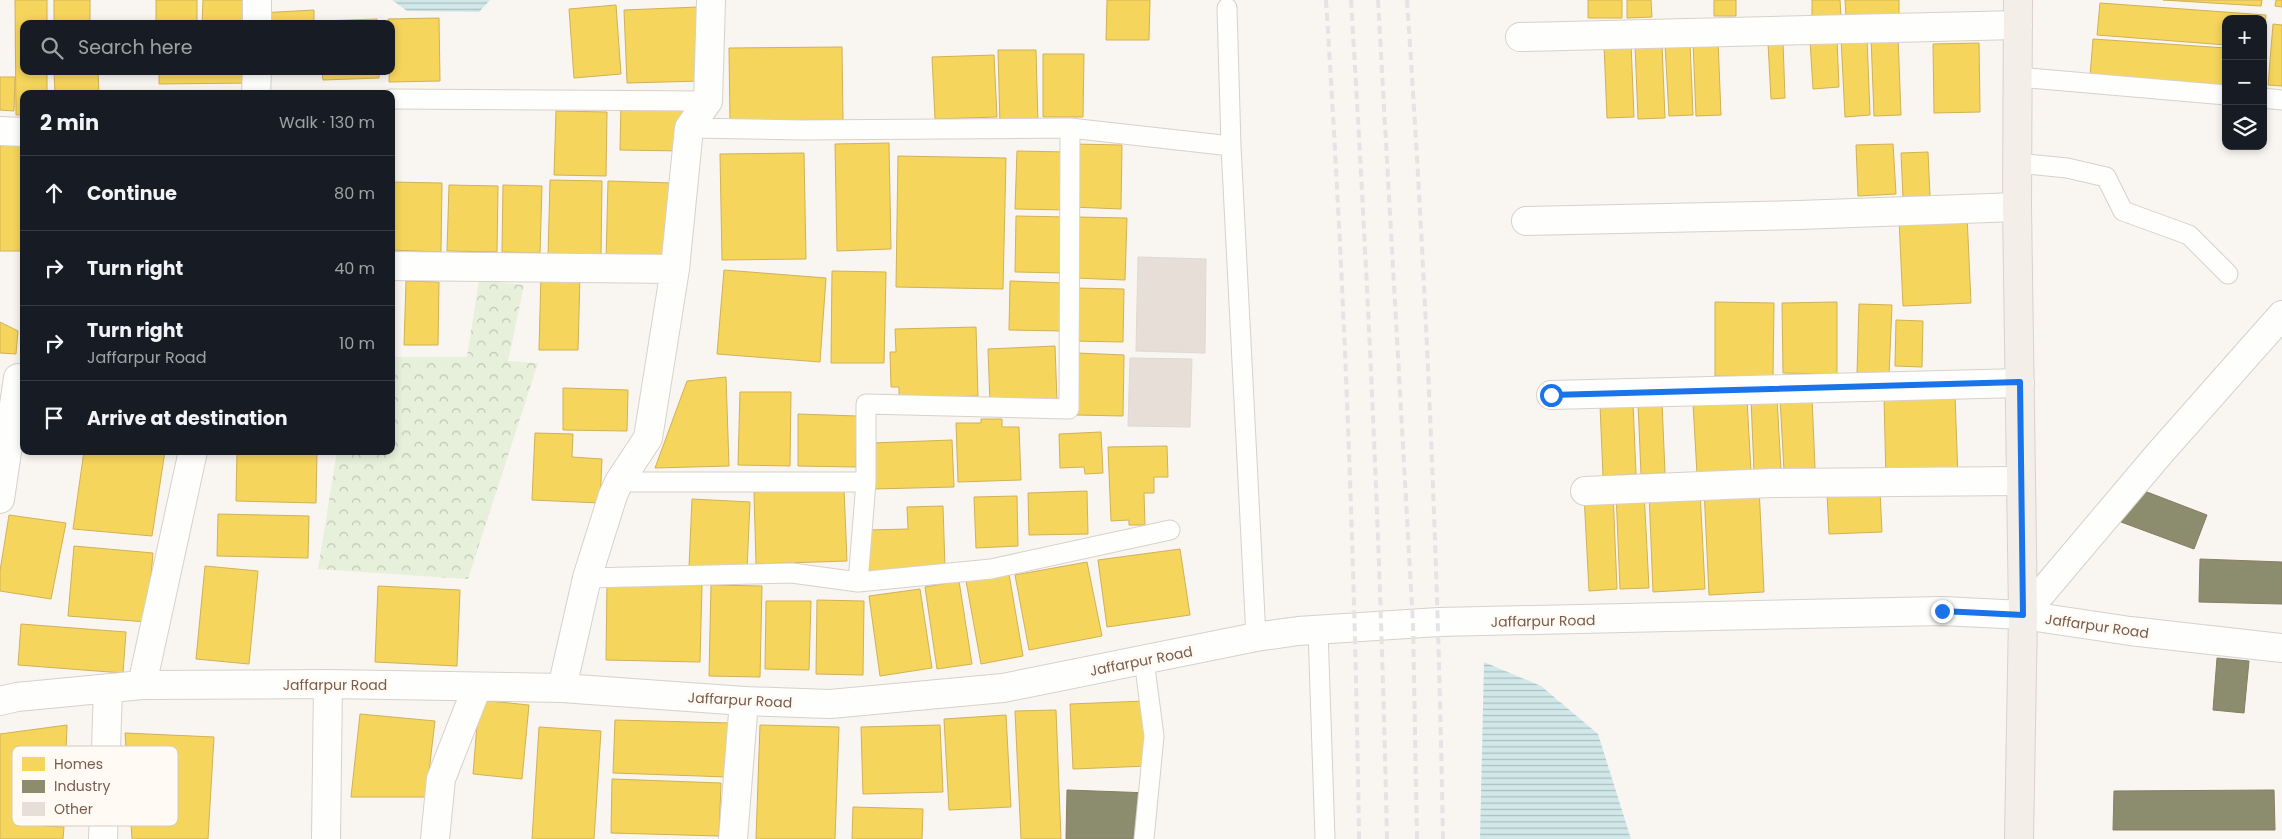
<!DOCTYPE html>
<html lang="en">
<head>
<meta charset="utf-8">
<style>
	:root { --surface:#171b24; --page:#242831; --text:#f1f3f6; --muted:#9ea1a6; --line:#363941 }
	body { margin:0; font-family:Poppins,sans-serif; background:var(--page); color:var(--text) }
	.controls { position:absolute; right:15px; top:15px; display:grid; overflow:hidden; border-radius:10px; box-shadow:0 2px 8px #0003 }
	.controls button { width:45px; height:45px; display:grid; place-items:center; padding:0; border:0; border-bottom:1px solid var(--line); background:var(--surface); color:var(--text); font:25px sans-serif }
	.stop { position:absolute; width:15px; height:15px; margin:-11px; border:4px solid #1a73e8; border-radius:50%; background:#fff }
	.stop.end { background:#1a73e8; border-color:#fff; box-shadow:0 1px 5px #0008 }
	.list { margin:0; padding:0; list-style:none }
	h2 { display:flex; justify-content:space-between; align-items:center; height:65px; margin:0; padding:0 20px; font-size:21px }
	h2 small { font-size:16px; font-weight:400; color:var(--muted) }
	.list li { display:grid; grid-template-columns:32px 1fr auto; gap:15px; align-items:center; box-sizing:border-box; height:75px; padding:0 20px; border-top:1px solid var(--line) }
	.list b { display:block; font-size:19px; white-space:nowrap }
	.list p { margin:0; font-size:16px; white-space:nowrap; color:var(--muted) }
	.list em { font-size:16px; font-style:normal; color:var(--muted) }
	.icon { flex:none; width:28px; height:28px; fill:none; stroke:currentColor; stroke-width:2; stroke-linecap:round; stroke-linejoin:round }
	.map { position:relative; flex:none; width:2282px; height:839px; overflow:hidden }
	.search { position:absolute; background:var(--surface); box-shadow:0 2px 8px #0003; left:20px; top:20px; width:375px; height:55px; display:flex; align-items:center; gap:12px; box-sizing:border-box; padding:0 18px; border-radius:10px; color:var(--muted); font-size:19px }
	.panel { position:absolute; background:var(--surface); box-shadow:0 2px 8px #0003; left:20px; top:90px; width:375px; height:365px; border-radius:10px }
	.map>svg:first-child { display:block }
	.park { fill:url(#park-crowns) }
	.water { fill:url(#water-rules) }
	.homes { fill:#f6d55c; stroke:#d1b158 }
	.industry { fill:#8c8c6e; stroke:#877e64 }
	.building { fill:#e6ded7; stroke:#e2d8d2 }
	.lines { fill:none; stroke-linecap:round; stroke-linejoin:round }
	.service-casing { stroke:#d7d1cb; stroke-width:21 }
	.minor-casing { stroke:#d7d1cb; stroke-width:30 }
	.tertiary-casing { stroke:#d7d1cb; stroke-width:30 }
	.primary-casing { stroke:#dad1cc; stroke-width:30 }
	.service { stroke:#fefefd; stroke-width:19 }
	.minor { stroke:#fefefd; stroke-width:28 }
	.tertiary { stroke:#fefefd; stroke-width:28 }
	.primary { stroke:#f3eee8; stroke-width:28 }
	.rail { stroke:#e6e3e7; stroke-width:4; stroke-dasharray:8 5; stroke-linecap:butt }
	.route { stroke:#1a73e8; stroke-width:6 }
	.labels { text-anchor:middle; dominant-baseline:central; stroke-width:5; stroke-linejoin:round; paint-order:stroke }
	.street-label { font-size:14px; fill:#7a5c4d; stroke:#fffaf3 }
	.key { fill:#fffaf3; stroke:#d7cbc1; stroke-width:1 }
	.key-label { font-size:14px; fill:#7a5c4d }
</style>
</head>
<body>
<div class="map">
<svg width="2282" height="839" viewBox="0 0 2282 839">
	<defs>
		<pattern id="park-crowns" width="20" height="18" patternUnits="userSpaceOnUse" patternTransform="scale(1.25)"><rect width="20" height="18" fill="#e7f0db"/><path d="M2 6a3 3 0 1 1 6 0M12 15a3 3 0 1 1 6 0" fill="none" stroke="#c0c6b4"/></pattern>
		<pattern id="water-rules" width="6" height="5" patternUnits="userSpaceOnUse" patternTransform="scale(1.25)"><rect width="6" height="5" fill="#d0e8ea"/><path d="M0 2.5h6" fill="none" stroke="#aebfc0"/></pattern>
	</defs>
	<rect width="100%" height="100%" fill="#f9f5f0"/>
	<path class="park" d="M479 280 524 285 508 361 538 363 468 579 318 569 337 451H391V357H467Z"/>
	<path class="water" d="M392 0H490L479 12 407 11Z
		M1484 662 1541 686 1598 734 1631 839H1480Z"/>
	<path class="homes" d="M15 0H47V24H24V71H47V94H24V115H16Z
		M54 0H90V24H54Z
		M156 0H197V24H156Z
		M203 0H256V24H202Z
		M1107 0H1150L1149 40H1106Z
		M1588 0H1622V18H1588Z
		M1627 0H1651L1652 17 1627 18Z
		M1714 0H1736V16H1714Z
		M1812 0H1840L1841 18 1812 19Z
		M1845 0H1899V14L1846 16Z
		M2163 0H2262L2261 6Z
		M2276 0H2282V7L2275 6Z
		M2100 3 2266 15 2263 47V19H2226V45L2097 35Z
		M616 5 621 74 574 78 569 9Z
		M698 7 701 81 627 83 624 10Z
		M314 10V24H261L260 13Z
		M439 18 440 81 389 82 391 24H388V19Z
		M377 19 378 24H321V21Z
		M2273 24 2282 25V86L2268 85Z
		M1898 36 1901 115 1874 116 1871 37Z
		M1867 37 1870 115 1845 117 1841 38Z
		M2093 39 2226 48V86L2090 76Z
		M1718 40 1721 115 1696 116 1693 42Z
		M1837 40 1839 87 1813 89 1810 41Z
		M1783 42 1785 98 1771 99 1768 43Z
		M1631 43 1634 117 1607 118 1604 44Z
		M1690 43 1693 115 1669 116 1665 44Z
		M1979 43 1980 112 1934 113 1933 44Z
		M1635 45H1662L1665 118 1638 119Z
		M842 47 843 120 730 121 729 48Z
		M998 50H1036L1038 124 1000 125Z
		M1043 54H1084L1083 117H1043Z
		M994 55 997 117 935 119 932 57Z
		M54 71H98L99 94H55Z
		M159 71H251L252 83 159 84Z
		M322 71H379V78L323 80Z
		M0 77H15L14 111 0 110Z
		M621 104 683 105 682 151 620 150Z
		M556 111 607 112 606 176 554 175Z
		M0 140H24V251H0Z
		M889 143 891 249 837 251 835 144Z
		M1073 144 1122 145 1121 209 1072 207Z
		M1893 144 1896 194 1858 196 1856 145Z
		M1017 151 1067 152 1066 210 1015 209Z
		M1928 152 1930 196 1903 197 1901 153Z
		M804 153 806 259 722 260 720 154Z
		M898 156 1006 158 1003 289 896 287Z
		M550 180 602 181 601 258 548 257Z
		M608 181 672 183 670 263 606 262Z
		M391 182 442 183 441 252 391 250Z
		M449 185 498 186 497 252 447 251Z
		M503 185 542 186 540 253 502 252Z
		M1967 215 1971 303 1903 306 1899 219Z
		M1016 216 1067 217 1065 273 1015 272Z
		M1077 217 1127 218 1125 280 1075 278Z
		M724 270 826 278 820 362 717 354Z
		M832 271 886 272 884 363H831Z
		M541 274 580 275 578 350H539Z
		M406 281 439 282 438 345H404Z
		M1010 281 1064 283 1063 331 1009 330Z
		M1073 288 1124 289 1123 342 1072 341Z
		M1715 302 1774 303 1773 377 1715 376Z
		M1837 302V374L1783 373 1782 303Z
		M1859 304 1892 305 1889 375 1857 374Z
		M1896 320 1923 321 1922 367 1895 366Z
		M0 322 18 331 16 354 0 353Z
		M976 327 978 396 899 399V387H891L890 352H896L895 329Z
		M1055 346 1057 401 990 404 988 349Z
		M1077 353 1124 355 1123 416 1076 415Z
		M726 377 729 466 655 468 687 381Z
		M563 388 628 390 627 431 563 430Z
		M740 392H791L790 466 738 465Z
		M1955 395 1958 479 1886 481 1884 396Z
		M1777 398 1781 470 1754 471 1751 399Z
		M1812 398 1815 468 1784 470 1780 399Z
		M1747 399 1751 472 1697 474 1693 403Z
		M1662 402 1665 473 1641 474 1638 403Z
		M1633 403 1636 474 1603 476 1600 405Z
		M798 414 857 416 856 467 798 466Z
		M981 419H1002V427H1019L1021 480 958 482 956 423H981Z
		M1101 432 1103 473 1085 474 1084 467 1060 468 1059 434Z
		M535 433 573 434 572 457 602 459 600 503 532 500Z
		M952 440 954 487 873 489 872 443Z
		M1167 446 1168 477H1154V493H1144L1145 525H1129V520L1111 521 1108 447Z
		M84 451H165L152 536 73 529Z
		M237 451H317L316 503 236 501Z
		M1759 487 1764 592 1709 595 1704 489Z
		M844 489 847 561 756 564 754 492Z
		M1700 490 1705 589 1653 592 1649 492Z
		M1087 491 1088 534 1029 535 1028 493Z
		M1644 491 1649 588 1620 589 1616 492Z
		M1880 491 1882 532 1829 534 1827 493Z
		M1613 492 1617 589 1589 591 1584 494Z
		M1017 496 1018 546 976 548 974 497Z
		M692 499 750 502 747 569 689 567Z
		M943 506 945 569 869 571 868 530 908 529 907 507Z
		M218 514 309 516 308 558 217 556Z
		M9 515 66 523 51 599 0 591V571Z
		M74 546 153 553 147 622 68 616Z
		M1180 549 1190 615 1107 627 1098 560Z
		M1087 562 1102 636 1029 650 1015 575Z
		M205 566 258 571 249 664 196 659Z
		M1009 574 1023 656 981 664 966 581Z
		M959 581 972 664 937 669 925 587Z
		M607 583 702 585 700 662 606 660Z
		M711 585 762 586 760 677 709 676Z
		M378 586 460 590 457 666 375 662Z
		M920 589 932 668 880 676 869 596Z
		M817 600 864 601 863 675 816 674Z
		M766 601H811L809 670 765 669Z
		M21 624 126 632 123 673 18 665Z
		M479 700 529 705 522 779 473 774Z
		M1145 701 1148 766 1073 769 1070 704Z
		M1056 710 1061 839H1021L1015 711Z
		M360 714 435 721 426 797H351Z
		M1006 715 1011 807 949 810 944 719Z
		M615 720 730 723 728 777 613 773Z
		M67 725 64 806 46 805 45 826 64 827 63 839H0V734Z
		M760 725 839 727 835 839H756Z
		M940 725 943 792 863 794 861 727Z
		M539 727 601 731 594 839H532Z
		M125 733 214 737 208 839H132Z
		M612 779 721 783 719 836 611 833Z
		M853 807 923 809 922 839H852Z"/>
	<path class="industry" d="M2134 487 2207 515 2194 549 2121 522Z
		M2200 559 2282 562V604L2199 602Z
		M2217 658 2249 661 2244 713 2213 710Z
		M1067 790 1150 793 1149 839H1066Z
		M2274 790 2275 830H2113L2114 791Z"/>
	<path class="building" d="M1138 257 1206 259 1205 353 1136 351Z
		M1130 358 1192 359 1190 427 1128 426Z"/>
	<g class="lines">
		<defs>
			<path id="service" d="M1227 8 1231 146
				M2018 77 2226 95
				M2263 98 2282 100
				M391 99 708 101
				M689 128 802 130 1070 128 1231 146 1256 637
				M2017 163 2067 168 2106 177 2123 211 2189 235 2228 274
				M619 482H866
				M587 578 792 573 858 582 991 569 1170 530
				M858 582 866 482V404L1069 409 1070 128
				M1318 630 1325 839
				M1144 839 1154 736 1144 660"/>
			<path id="minor" d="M257 24V0
				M1520 37 2018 25
				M256 94 257 71
				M0 131 24 132
				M1526 221 1799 215 2017 207
				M391 266 675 269
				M1551 395 2020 383
				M1585 491 1772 483 2021 481
				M0 499 18 378
				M2023 615 2159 454 2282 315
				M142 685 193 451
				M562 688 587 578 613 495 619 482 648 438 675 269 689 128 708 101 711 0
				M103 839 108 689
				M326 839 328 684
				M435 839 441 779 477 687
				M733 839 744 701"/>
			<path id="tertiary" d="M0 701 17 697 142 685 328 684 562 688 744 701 830 704 1003 688 1256 637 1298 631 1439 622 1942 611 2023 615 2130 631 2282 648"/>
			<path id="primary" d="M2018 0 2017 207 2023 615 2019 839"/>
		</defs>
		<use href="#service" class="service-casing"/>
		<use href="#minor" class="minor-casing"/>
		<use href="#tertiary" class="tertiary-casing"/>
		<use href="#primary" class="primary-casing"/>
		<use href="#service" class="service"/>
		<use href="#minor" class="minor"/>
		<use href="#tertiary" class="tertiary"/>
		<use href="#primary" class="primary"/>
		<path class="rail" d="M1326 0C1344 279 1355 559 1359 839
			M1351 0C1368 279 1381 559 1387 839
			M1378 0 1413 624 1417 839
			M1407 0C1426 279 1438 559 1443 839"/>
	</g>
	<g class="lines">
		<path class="route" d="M1551 395 2020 382 2023 615 1942 611"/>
	</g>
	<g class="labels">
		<g class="street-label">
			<text transform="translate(1543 621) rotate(-1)">Jaffarpur Road</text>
			<text transform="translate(2097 626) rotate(8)">Jaffarpur Road</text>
			<text transform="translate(1141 661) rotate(-11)">Jaffarpur Road</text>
			<text x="335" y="685">Jaffarpur Road</text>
			<text transform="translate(740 700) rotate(3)">Jaffarpur Road</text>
		</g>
	</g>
	<rect x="12" y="746" width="166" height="80" rx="8" class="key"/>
	<rect x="22" y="757" width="23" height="14" fill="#f6d55c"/>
	<rect x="22" y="780" width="23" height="13" fill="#8c8c6e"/>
	<rect x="22" y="802" width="23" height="14" fill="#e6ded7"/>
	<g class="key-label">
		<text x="54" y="769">Homes</text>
		<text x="54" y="791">Industry</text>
		<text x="54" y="814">Other</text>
	</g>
</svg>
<div class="controls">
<button>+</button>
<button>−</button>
<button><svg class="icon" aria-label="layers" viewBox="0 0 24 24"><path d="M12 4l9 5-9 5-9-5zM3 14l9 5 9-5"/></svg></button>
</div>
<div class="stop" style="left:1551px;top:395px"></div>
<div class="stop end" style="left:1942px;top:611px"></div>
<div class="search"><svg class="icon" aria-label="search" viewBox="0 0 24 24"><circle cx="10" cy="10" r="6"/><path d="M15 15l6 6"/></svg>Search here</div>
<section class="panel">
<h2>2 min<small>Walk · 130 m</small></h2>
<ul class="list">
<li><svg class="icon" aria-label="ahead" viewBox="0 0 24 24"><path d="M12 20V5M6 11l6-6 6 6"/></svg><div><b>Continue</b></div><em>80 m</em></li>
<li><svg class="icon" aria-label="right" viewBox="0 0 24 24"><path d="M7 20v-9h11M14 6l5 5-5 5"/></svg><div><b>Turn right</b></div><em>40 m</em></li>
<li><svg class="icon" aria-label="right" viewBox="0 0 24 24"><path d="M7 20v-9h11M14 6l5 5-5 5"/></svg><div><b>Turn right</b><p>Jaffarpur Road</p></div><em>10 m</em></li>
<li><svg class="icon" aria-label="arrive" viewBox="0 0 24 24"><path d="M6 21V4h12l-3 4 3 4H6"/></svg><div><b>Arrive at destination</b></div></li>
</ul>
</section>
</div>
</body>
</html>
